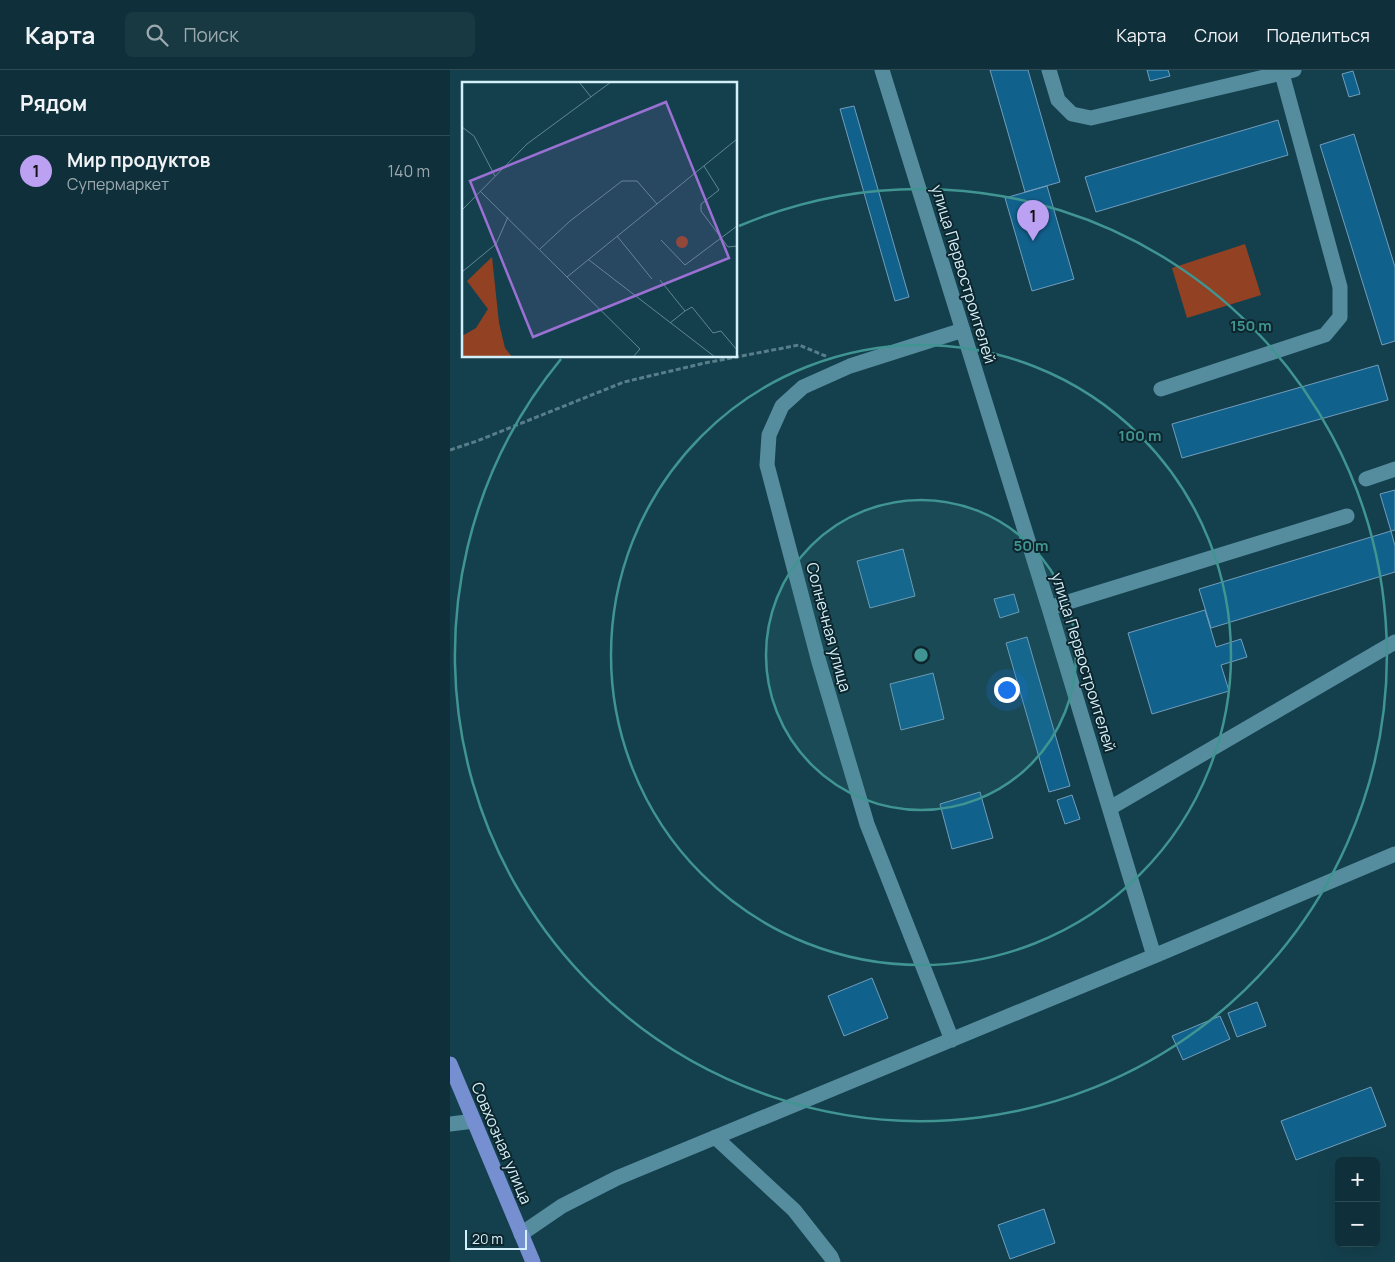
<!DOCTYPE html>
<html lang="ru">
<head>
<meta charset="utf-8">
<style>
	:root { --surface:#0f303a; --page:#183842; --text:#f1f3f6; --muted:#9ba9af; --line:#2f4b54; --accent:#bca0f2 }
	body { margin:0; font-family:Manrope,sans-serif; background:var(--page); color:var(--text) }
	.controls { position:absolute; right:15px; bottom:15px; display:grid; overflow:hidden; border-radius:8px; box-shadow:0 5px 20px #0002 }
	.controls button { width:45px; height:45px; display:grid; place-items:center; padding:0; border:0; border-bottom:1px solid var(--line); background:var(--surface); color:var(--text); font:25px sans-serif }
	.scale { position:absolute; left:15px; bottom:12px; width:62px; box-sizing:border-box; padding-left:5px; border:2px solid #d3eff9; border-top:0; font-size:14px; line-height:18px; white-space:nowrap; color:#d3eff9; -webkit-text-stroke:4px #0d252c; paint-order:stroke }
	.you { position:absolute; left:556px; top:619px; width:18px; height:18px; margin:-12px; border:4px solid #fff; border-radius:50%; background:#1a73e8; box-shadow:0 0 0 8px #1a73e833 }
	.badge { display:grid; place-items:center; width:32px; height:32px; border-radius:50%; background:var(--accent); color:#111; font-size:16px; font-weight:700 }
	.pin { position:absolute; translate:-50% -41px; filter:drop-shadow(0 1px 2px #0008) }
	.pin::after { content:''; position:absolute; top:26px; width:18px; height:15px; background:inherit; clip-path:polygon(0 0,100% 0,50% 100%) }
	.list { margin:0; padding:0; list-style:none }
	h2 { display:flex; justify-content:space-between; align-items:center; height:65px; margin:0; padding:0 20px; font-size:21px }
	h2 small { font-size:16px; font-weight:400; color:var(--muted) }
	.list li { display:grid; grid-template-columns:32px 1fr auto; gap:15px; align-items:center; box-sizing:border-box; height:70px; padding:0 20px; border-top:1px solid var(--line) }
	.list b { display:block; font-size:19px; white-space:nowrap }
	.list p { margin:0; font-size:16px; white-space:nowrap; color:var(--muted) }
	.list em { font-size:16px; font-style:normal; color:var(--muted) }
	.icon { flex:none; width:28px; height:28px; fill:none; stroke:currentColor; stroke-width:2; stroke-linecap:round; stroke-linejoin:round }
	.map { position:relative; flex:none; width:945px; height:1192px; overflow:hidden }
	header { display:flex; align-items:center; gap:30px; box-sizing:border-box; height:70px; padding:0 25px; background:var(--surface); border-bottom:1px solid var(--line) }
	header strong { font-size:24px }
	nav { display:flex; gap:28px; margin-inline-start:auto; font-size:18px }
	.search { width:350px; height:45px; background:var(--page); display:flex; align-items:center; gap:12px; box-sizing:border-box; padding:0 18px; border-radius:8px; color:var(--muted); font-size:19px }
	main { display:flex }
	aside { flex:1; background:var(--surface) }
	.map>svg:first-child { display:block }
	.green { fill:#924123 }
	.building { fill:#11618d; stroke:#719dbb }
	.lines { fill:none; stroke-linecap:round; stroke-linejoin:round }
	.path { stroke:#587e8a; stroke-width:3; stroke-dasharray:5 2.5; stroke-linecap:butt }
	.minor { stroke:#558d9f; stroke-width:15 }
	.major { stroke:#758fd0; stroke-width:15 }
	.ring { fill:none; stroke:#409491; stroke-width:2.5 }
	.labels { text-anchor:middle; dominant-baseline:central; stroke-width:4; stroke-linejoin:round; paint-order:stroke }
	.street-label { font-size:16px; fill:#d3eff9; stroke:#0d252c }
	.inset-road { fill:none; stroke:#608692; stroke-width:1 }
	.view { fill:#9a70d3; fill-opacity:0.15; stroke:#9a70d3; stroke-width:2.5 }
	.inset-edge { fill:none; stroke:#d3eff9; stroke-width:2.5 }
	.centre { fill:#409491; stroke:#0d252c; stroke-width:2.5 }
	.ring-label { font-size:15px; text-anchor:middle; font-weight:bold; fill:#409491; stroke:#0d252c; stroke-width:4; stroke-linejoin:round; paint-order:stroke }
</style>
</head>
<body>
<header>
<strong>Карта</strong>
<div class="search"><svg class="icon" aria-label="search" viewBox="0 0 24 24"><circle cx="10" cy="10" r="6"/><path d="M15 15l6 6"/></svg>Поиск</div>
<nav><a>Карта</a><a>Слои</a><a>Поделиться</a></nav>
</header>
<main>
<aside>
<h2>Рядом<small></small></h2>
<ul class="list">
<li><span class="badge">1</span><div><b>Мир продуктов</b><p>Супермаркет</p></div><em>140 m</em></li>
</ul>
</aside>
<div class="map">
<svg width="945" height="1192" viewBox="0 0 945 1192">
	<rect width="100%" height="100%" fill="#14404d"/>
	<path class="green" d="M795 174 811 225 737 248 722 198Z"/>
	<path class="building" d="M540 0H578L610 112 575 122Z
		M697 0H718L720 6 700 11Z
		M903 1 910 24 899 27 892 4Z
		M404 36 459 227 445 231 390 39Z
		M828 50 838 85 646 142 635 107Z
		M904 64 945 197V271L932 275 870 75Z
		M597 116 624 209 582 221 555 128Z
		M928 295 938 330 732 388 722 354Z
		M945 420V460L941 461 930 424Z
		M941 461 945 476V502L761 558 749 519Z
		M453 479 465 526 420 538 407 491Z
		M564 524 569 542 550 548 544 529Z
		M755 540 766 577 791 569 797 587 771 595 779 621 702 644 678 563Z
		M577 567 620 716 599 722 556 573Z
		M483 603 494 649 451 660 440 614Z
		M530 722 543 768 502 779 490 734Z
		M622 725 630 749 615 754 607 730Z
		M422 908 438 948 394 966 378 926Z
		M807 932 816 956 787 967 778 943Z
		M770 946 780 969 733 990 722 966Z
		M921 1017 936 1056 846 1090 831 1051Z
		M594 1139 605 1173 560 1189 548 1155Z"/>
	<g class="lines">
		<path class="path" d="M0 380 27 371 174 312 255 293 349 275 378 287"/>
		<path class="minor" d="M432 0 599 538 704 886 945 784
			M599 0 608 30 622 44 641 48 844 0
			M711 319 875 265 890 247V217L831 0
			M916 409 945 399
			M599 538 897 446
			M660 738 945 572
			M502 970 417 754 369 592 317 395 319 365 332 336 353 317 400 296 513 260
			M0 1054 24 1051
			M265 1067 344 1140 381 1187 383 1192
			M71 1164 112 1136 167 1108 704 886"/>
		<path class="major" d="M0 994 83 1192"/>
	</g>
	<circle cx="471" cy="585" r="155" fill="#409491" fill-opacity=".12"/>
	<g class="ring">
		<circle cx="471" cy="585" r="155"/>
		<circle cx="471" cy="585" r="310"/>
		<path d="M289 156A466 466 0 1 1 111 289"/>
	</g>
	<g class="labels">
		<g class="street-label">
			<text transform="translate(514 204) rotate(73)">улица Первостроителей</text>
			<text transform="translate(379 557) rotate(75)">Солнечная улица</text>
			<text transform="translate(634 592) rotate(73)">улица Первостроителей</text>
			<text transform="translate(52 1073) rotate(67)">Совхозная улица</text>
		</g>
	</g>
	<g transform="translate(12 12)">
		<rect width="275" height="275" fill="#14404d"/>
		<path d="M214 160a6 6 0 1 1 12 0a6 6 0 1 1-12 0ZM30 175 37 241 43 266 50 275H0V254L14 246 26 227 5 199Z" fill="#924123"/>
		<path class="inset-road" d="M117 0 129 15M0 45 12 54 33 94M242 84 257 108 239 122V129L266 165 275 164M18 109 105 195M0 128 65 62 149 0M155 154 190 197M199 158 223 183 275 144M78 167 108 139 160 99H175L195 122M127 178 253 275M0 190 34 162 46 135M198 198 223 229 208 241M223 229 230 225 251 251 259 249 275 268M171 275 178 267 105 195 275 57"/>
		<path class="view" d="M204 20 267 176 71 255 8 99Z"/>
		<rect width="275" height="275" class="inset-edge"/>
	</g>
	<circle cx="471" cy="585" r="8" class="centre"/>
	<g class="ring-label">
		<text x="801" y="261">150 m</text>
		<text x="690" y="371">100 m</text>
		<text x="581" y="481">50 m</text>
	</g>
</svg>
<div class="controls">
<button>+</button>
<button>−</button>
</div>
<div class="scale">20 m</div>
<div class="you"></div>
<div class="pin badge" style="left:583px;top:171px">1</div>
</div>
</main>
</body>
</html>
